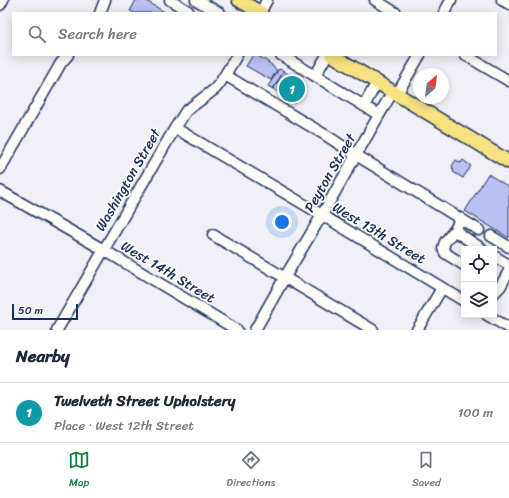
<!DOCTYPE html>
<html lang="en">
<head>
<meta charset="utf-8">
<style>
	:root { --surface:#fff; --page:#f6f6f7; --text:#1f2937; --muted:#747a83; --line:#e0e1e3; --accent:#0b8043 }
	body { margin:0; font-family:Sriracha,sans-serif; background:var(--page); color:var(--text) }
	.controls { position:absolute; right:12px; bottom:12px; display:grid; overflow:hidden; border-radius:0px; box-shadow:0 2px 10px #0003 }
	.controls button { width:36px; height:36px; display:grid; place-items:center; padding:0; border:0; border-bottom:1px solid var(--line); background:var(--surface); color:var(--text); font:20px sans-serif }
	.compass { position:absolute; left:413px; top:68px; width:36px; height:36px; border-radius:50%; background:var(--surface); box-shadow:0 2px 10px #0003; rotate:28deg }
	.scale { position:absolute; left:12px; bottom:10px; width:66px; box-sizing:border-box; padding-left:4px; border:2px solid #1b2f5e; border-top:0; font-size:11px; line-height:14px; white-space:nowrap; color:#1b2f5e; -webkit-text-stroke:3px #fdfcf7; paint-order:stroke }
	.you { position:absolute; left:282px; top:222px; width:14px; height:14px; margin:-10px; border:3px solid #fff; border-radius:50%; background:#1a73e8; box-shadow:0 0 0 6px #1a73e833 }
	.badge { display:grid; place-items:center; width:26px; height:26px; border-radius:50%; background:var(--accent); color:#fff; font-size:13px; font-weight:700 }
	.pin { position:absolute; translate:-50% -50%; border:2px solid #fff; box-shadow:0 1px 4px #0006 }
	.list { margin:0; padding:0; list-style:none }
	h2 { display:flex; justify-content:space-between; align-items:center; height:52px; margin:0; padding:0 16px; font-size:17px }
	h2 small { font-size:13px; font-weight:400; color:var(--muted) }
	.list li { display:grid; grid-template-columns:26px 1fr auto; gap:12px; align-items:center; box-sizing:border-box; height:60px; padding:0 16px; border-top:1px solid var(--line) }
	.list b { display:block; font-size:15px; white-space:nowrap }
	.list p { margin:0; font-size:13px; white-space:nowrap; color:var(--muted) }
	.list em { font-size:13px; font-style:normal; color:var(--muted) }
	.icon { flex:none; width:22px; height:22px; fill:none; stroke:currentColor; stroke-width:2; stroke-linecap:round; stroke-linejoin:round }
	.map { position:relative; flex:none; width:509px; height:330px; overflow:hidden }
	.search { position:absolute; background:var(--surface); box-shadow:0 2px 10px #0003; left:12px; right:12px; top:12px; height:44px; display:flex; align-items:center; gap:10px; box-sizing:border-box; padding:0 14px; border-radius:0px; color:var(--muted); font-size:15px }
	.sheet { height:112px; background:var(--surface) }
	nav { display:flex; justify-content:space-around; align-items:center; box-sizing:border-box; height:56px; border-top:1px solid var(--line); background:var(--surface); font-size:11px; color:var(--muted) }
	nav a { display:grid; justify-items:center; gap:2px }
	nav .on { color:var(--accent) }
	.map>svg:first-child { display:block }
	.building { fill:#bbc0f2; stroke:#1b2f5e }
	.lines { fill:none; stroke-linecap:round; stroke-linejoin:round }
	.minor-casing { stroke:#1b2f5e; stroke-width:13 }
	.major-casing { stroke:#1b2f5e; stroke-width:16 }
	.minor { stroke:#fdfcf7; stroke-width:10 }
	.major { stroke:#f7e281; stroke-width:13 }
	.labels { text-anchor:middle; dominant-baseline:central; stroke-width:3.5; stroke-linejoin:round; paint-order:stroke }
	.street-label { font-size:14px; fill:#1b2f5e; stroke:#fdfcf7 }
</style>
</head>
<body>
<div class="map">
<svg width="509" height="330" viewBox="0 0 509 330">
	<rect width="100%" height="100%" fill="#f0f0f6"/>
	<filter id="ink" filterUnits="userSpaceOnUse"><feTurbulence type="fractalNoise" baseFrequency=".025" numOctaves="2"/><feDisplacementMap in="SourceGraphic" scale="8" xChannelSelector="R" yChannelSelector="G"/><feConvolveMatrix kernelMatrix="1 2 1 2 8 2 1 2 1" color-interpolation-filters="sRGB"/></filter>
	<g filter="url(#ink)">
		<path class="building" d="M136 0H145L166 13H134L130 11Z
			M253 55H256L265 60 272 65V66L277 70 271 80 246 66Z
			M279 69 284 71 273 89 268 86Z
			M284 71 290 76 280 93 273 89Z
			M290 76 304 84 294 102 280 93Z
			M456 160 461 163 463 160 471 166 463 178 453 172 454 170 452 169 453 167 452 166Z
			M488 174 509 187V238L465 211Z"/>
		<g class="lines">
			<defs>
				<path id="minor" d="M170 0 188 11
					M196 0 220 13
					M375 0 396 13
					M502 0 509 4
					M0 5 3 0
					M100 13 105 0
					M260 13 267 0
					M444 13 451 0
					M281 55 379 115
					M465 55 509 81
					M225 75 327 136 356 155 479 230
					M315 76 327 55
					M397 94 420 55
					M364 106 377 82
					M175 128 322 215 464 301
					M0 169 61 63 68 55
					M0 191 104 250 237 330
					M460 218 456 228 445 242 443 248 445 253 464 265
					M456 228 458 233 482 249
					M213 235 373 330
					M491 236 509 247
					M494 256 509 265
					M494 293 500 287 509 271
					M487 315 509 328
					M57 330 175 128 186 111 215 89 220 83 237 55
					M255 330 285 277 322 215 356 155 393 91
					M417 330 442 288"/>
				<path id="major" d="M239 0 261 13
					M332 55 509 162"/>
			</defs>
			<use href="#minor" class="minor-casing"/>
			<use href="#major" class="major-casing"/>
			<use href="#minor" class="minor"/>
			<use href="#major" class="major"/>
		</g>
	</g>
	<g class="labels">
		<g class="street-label">
			<text transform="translate(330 173) rotate(-60)">Peyton Street</text>
			<text transform="translate(128 180) rotate(-60)">Washington Street</text>
			<text transform="translate(379 233) rotate(31)">West 13th Street</text>
			<text transform="translate(168 272) rotate(31)">West 14th Street</text>
		</g>
	</g>
</svg>
<div class="controls">
<button><svg class="icon" aria-label="locate" viewBox="0 0 24 24"><circle cx="12" cy="12" r="6"/><path d="M12 2v4M12 18v4M2 12h4M18 12h4"/></svg></button>
<button><svg class="icon" aria-label="layers" viewBox="0 0 24 24"><path d="M12 4l9 5-9 5-9-5zM3 14l9 5 9-5"/></svg></button>
</div>
<svg class="compass" viewBox="-18 -18 36 36"><path d="M0-13l5 13h-10z" fill="#e53935"/><path d="M0 13l5-13h-10z" fill="#747a83"/></svg>
<div class="scale">50 m</div>
<div class="you"></div>
<div class="pin badge" style="left:292px;top:89px;background:#0f9aa8">1</div>
<div class="search"><svg class="icon" aria-label="search" viewBox="0 0 24 24"><circle cx="10" cy="10" r="6"/><path d="M15 15l6 6"/></svg>Search here</div>
</div>
<section class="sheet">
<h2>Nearby<small></small></h2>
<ul class="list">
<li><span class="badge" style="background:#0f9aa8">1</span><div><b>Twelveth Street Upholstery</b><p>Place · West 12th Street</p></div><em>100 m</em></li>
</ul>
</section>
<nav>
<a class="on"><svg class="icon" aria-label="map" viewBox="0 0 24 24"><path d="M3 6l6-2 6 2 6-2v14l-6 2-6-2-6 2zM9 4v14M15 6v14"/></svg>Map</a>
<a><svg class="icon" aria-label="directions" viewBox="0 0 24 24"><path d="M12 3l9 9-9 9-9-9zM9 14v-3h6M13 9l2 2-2 2"/></svg>Directions</a>
<a><svg class="icon" aria-label="saved" viewBox="0 0 24 24"><path d="M7 4h10v16l-5-4-5 4z"/></svg>Saved</a>
</nav>
</body>
</html>
